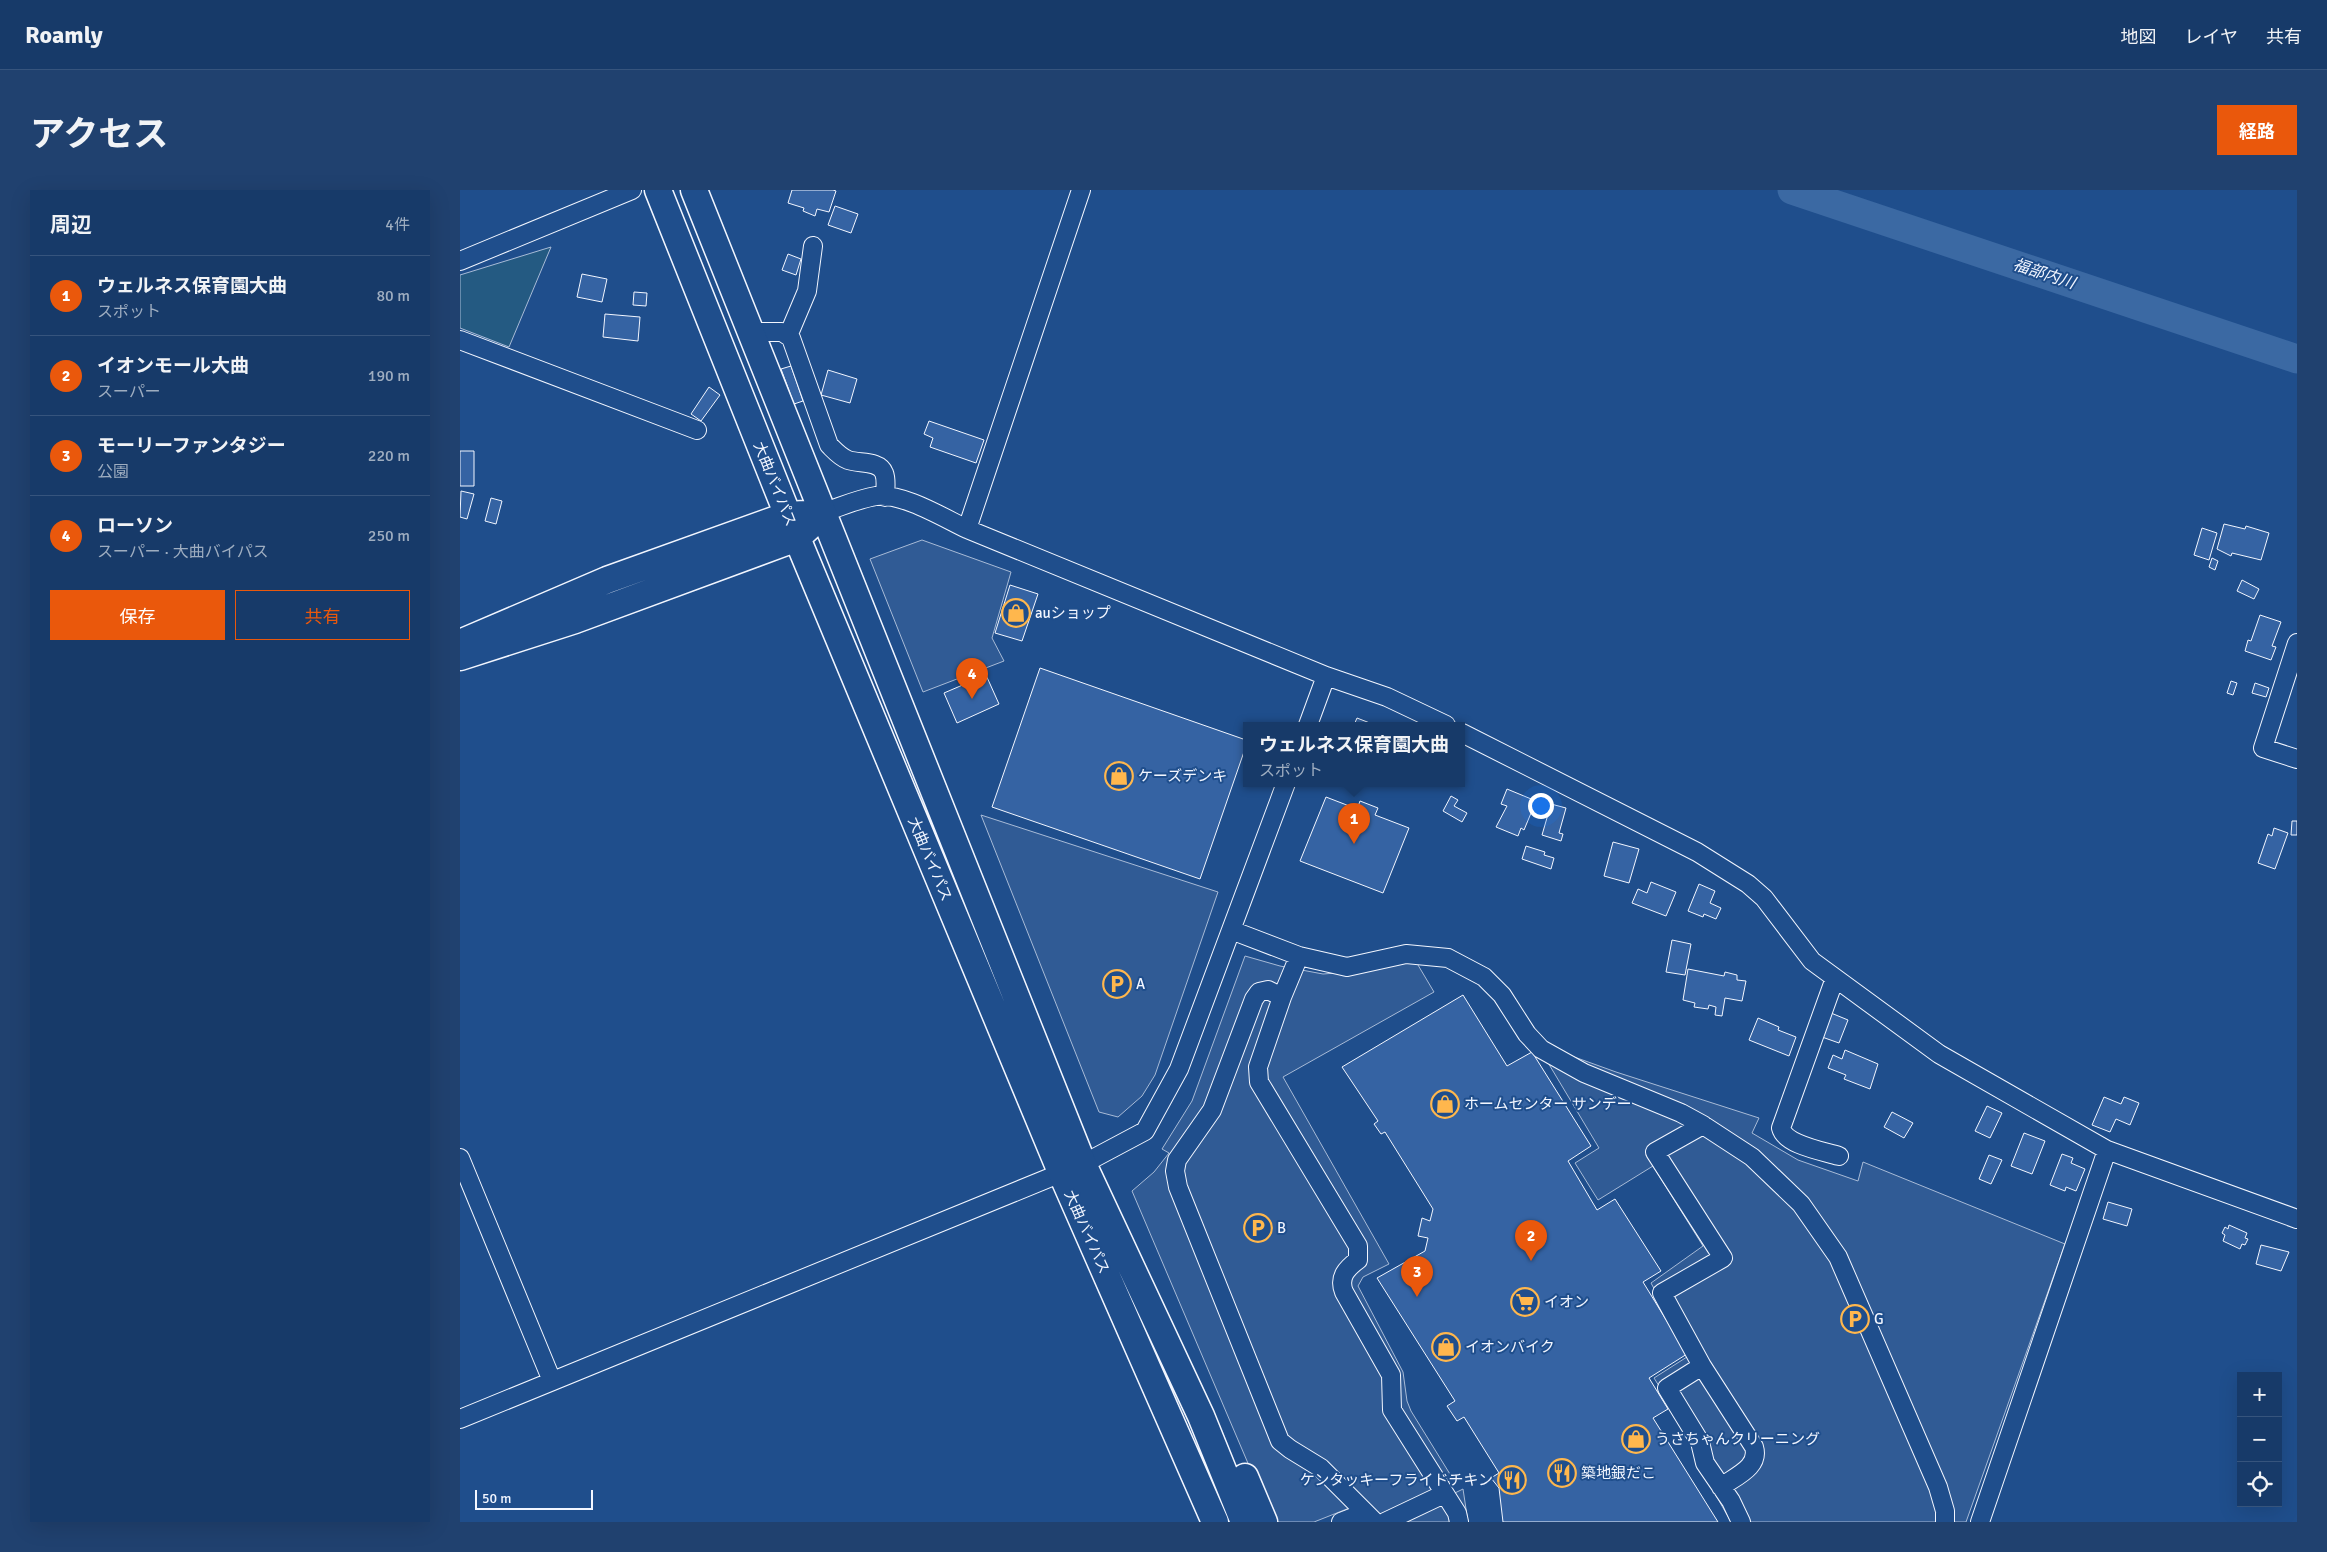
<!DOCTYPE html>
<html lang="ja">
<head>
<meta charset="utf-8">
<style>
	:root { --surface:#173a69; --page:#20416f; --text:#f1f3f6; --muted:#9eadc0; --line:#36547d; --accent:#ea580c }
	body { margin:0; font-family:Signika,"Noto Sans JP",sans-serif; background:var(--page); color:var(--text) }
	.controls { position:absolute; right:15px; bottom:15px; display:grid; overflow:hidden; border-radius:0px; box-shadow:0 5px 20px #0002 }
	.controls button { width:45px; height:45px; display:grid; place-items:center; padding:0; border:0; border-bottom:1px solid var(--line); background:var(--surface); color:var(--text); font:25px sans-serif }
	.scale { position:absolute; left:15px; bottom:12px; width:118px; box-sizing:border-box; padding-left:5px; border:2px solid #f2f6ff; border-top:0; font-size:14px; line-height:18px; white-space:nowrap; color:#f2f6ff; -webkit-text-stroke:4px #1f4e8c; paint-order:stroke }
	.you { position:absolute; left:1080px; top:615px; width:18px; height:18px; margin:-12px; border:4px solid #fff; border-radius:50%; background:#1a73e8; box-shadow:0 0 0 8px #1a73e833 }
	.badge { display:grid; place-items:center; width:32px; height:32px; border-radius:50%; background:var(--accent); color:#fff; font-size:16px; font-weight:700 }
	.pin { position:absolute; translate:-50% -41px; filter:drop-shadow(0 1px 2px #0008) }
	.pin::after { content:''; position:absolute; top:26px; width:18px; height:15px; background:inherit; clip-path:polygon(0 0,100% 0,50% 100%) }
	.popup { position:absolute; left:783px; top:532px; width:222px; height:65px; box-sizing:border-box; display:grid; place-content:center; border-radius:0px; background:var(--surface); filter:drop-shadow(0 1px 4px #0005); font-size:16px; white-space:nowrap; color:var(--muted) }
	.popup b { font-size:19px; color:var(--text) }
	.popup::after { content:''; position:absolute; left:50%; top:100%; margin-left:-10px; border:10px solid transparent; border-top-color:var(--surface) }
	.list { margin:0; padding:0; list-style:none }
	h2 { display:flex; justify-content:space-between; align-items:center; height:65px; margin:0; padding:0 20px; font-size:21px }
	h2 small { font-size:16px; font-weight:400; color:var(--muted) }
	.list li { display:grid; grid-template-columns:32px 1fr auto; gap:15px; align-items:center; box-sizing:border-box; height:80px; padding:0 20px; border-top:1px solid var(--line) }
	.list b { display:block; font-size:19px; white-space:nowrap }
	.list p { margin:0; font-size:16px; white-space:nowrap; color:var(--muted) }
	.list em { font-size:16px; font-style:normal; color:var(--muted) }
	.actions { display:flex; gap:10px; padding:15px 20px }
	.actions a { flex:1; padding:11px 0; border:1px solid var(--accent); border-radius:0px; text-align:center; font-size:18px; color:var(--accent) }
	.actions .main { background:var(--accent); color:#fff }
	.icon { flex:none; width:28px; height:28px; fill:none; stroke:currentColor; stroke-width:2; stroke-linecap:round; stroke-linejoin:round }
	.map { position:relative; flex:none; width:1837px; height:1332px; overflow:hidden; border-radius:0px }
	header { display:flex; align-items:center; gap:30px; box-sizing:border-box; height:70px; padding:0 25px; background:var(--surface); border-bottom:1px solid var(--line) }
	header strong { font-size:24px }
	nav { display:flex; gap:28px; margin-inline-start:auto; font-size:18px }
	.intro { display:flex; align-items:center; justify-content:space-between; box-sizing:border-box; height:120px; padding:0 30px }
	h1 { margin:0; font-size:35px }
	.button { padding:12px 22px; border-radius:0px; background:var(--accent); color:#fff; font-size:18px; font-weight:700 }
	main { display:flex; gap:30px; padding:0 30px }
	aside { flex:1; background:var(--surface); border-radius:0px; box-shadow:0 5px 20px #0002 }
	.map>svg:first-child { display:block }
	.green { fill:#245a82; stroke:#a8bbd7 }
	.parking { fill:#305b95; stroke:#a8bbd7 }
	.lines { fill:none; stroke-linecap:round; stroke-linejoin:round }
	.river { stroke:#3b69a3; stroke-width:29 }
	.building { fill:#3563a3; stroke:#f2f6ff }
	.minor-casing { stroke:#f2f6ff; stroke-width:20 }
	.highway-casing { stroke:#f2f6ff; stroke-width:29 }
	.minor { stroke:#1f4e8c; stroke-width:18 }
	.highway { stroke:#1f4e8c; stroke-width:26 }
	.labels { text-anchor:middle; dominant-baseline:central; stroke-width:4; stroke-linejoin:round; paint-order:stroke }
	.street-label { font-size:15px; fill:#f2f6ff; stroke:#1f4e8c }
	.poi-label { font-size:15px; fill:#f2f6ff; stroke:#1f4e8c; text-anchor:start }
	.water-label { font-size:16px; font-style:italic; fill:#f2f6ff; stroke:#1f4e8c }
</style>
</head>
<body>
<header>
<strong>Roamly</strong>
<nav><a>地図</a><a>レイヤ</a><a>共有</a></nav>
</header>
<div class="intro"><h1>アクセス</h1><a class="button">経路</a></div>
<main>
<aside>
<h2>周辺<small>4件</small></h2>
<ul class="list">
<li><span class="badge">1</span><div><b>ウェルネス保育園大曲</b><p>スポット</p></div><em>80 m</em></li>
<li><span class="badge">2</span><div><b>イオンモール大曲</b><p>スーパー</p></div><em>190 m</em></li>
<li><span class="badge">3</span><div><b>モーリーファンタジー</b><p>公園</p></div><em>220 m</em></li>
<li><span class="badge">4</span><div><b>ローソン</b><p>スーパー · 大曲バイパス</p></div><em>250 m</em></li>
</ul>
<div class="actions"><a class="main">保存</a><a>共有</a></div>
</aside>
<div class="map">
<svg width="1837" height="1332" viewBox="0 0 1837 1332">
	<rect width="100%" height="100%" fill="#1f4e8c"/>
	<path class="green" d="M91 57 49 157 0 138V85Z"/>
	<path class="parking" d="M462 350 551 382 532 448 544 471 463 502 410 369Z
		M521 625 758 702 695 885 682 906 658 927 639 922Z
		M785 766 820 776 863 784 903 781 955 770 974 802 823 887 929 1074 903 1087 898 1096 943 1182 947 1211 951 1221 993 1289 919 1328 907 1311 854 1332H813L672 1001 694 982 709 963 702 959 732 911Z
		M1106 864 1156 882 1299 928 1292 943 1338 970 1398 991 1403 972 1605 1054 1506 1332H1271L1240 1277 1235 1253 1194 1188 1230 1165 1191 1093 1243 1056 1193 976 1138 1010 1115 973 1139 958 1087 871Z
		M1003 1299 1008 1332H936Z"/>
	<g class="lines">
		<path class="river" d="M1332 0 1837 169"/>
	</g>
	<path class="building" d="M332 0H373L376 1 369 22 357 19 355 26 343 21 344 18 328 13Z
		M375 16 398 24 391 43 368 35Z
		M328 64 341 69 336 85 322 80Z
		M122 84 147 89 142 112 117 107Z
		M174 102 187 103 186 116 173 115Z
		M145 124 180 127 178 151 143 147Z
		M331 176 343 211 334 214 321 179Z
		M368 180 397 189 390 213 361 205Z
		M249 197 260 205 241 231 231 224Z
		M469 231 524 250 516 273 470 257 473 248 464 244Z
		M0 261H14V296H0Z
		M1 301 14 304 7 329 0 327Z
		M31 308 42 311 36 334 25 331Z
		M1764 334 1785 339 1786 336 1809 343 1801 370 1772 363 1771 366 1757 359Z
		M1742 338 1757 343 1749 370 1734 365Z
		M1752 368 1758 371 1755 380 1749 377Z
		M1782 390 1799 399 1794 409 1777 401Z
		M550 395 578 404 562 451 535 443Z
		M1800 425 1821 432 1812 456 1816 457 1811 470 1785 461 1788 450 1791 451Z
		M580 478 786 550V556L740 689 532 617Z
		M526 485 539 514 497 533 484 503Z
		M1771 491 1777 493 1773 505 1767 503Z
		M1795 493 1809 498 1806 507 1792 503Z
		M897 528 915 535H894Z
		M1047 599 1076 611 1064 640 1061 638 1058 646 1036 637 1047 616 1041 614Z
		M991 606 998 610 994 616 1007 623 1002 632 983 621Z
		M866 607 897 619 900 611 918 618 915 625 949 638 923 703 840 671Z
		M1091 614 1106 618 1099 643 1103 644 1101 651 1082 645Z
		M1832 631H1837V645H1831Z
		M1814 638 1828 643 1815 679 1798 673 1808 644 1812 646Z
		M1153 652 1179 659 1169 693 1144 686Z
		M1066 656 1085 662 1084 665 1094 668 1091 679 1062 669Z
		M1191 692 1216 702 1206 726 1172 713 1178 699 1187 703Z
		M1239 694 1255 701 1250 713 1261 718 1256 729 1244 724 1243 727 1228 721Z
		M1212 750 1231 754 1225 785 1206 782Z
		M1228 779 1264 786 1265 782 1277 785V790L1286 791 1282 811 1265 808 1262 826 1255 825 1256 817 1249 815 1248 819 1234 817 1235 813 1223 810Z
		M1003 805 1047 876 1072 862 1131 956 1108 971 1137 1020 1155 1009 1201 1081 1183 1092 1227 1164 1189 1188 1208 1219 1193 1228 1258 1332H1043L1039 1298 1031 1288 1039 1283 1004 1227 997 1231 987 1216 995 1211 917 1088 965 1061 968 1048 958 1046 962 1028 970 1031 973 1019 925 942 921 944 914 934 918 931 882 877Z
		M1371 823 1388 830 1379 853 1362 847Z
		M1298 828 1319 837 1318 840 1336 847 1329 866 1289 850Z
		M1385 860 1418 874 1410 899 1384 889 1386 885 1368 878 1373 865 1382 869Z
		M1644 907 1661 914 1664 907 1679 913 1670 935 1656 929 1650 942 1632 935Z
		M1527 916 1542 923 1530 948 1515 941Z
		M1432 922 1453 933 1444 948 1424 937Z
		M1564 943 1585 951 1572 984 1551 976Z
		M1602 964 1613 968 1611 973 1625 979 1616 1001 1606 997 1605 1001 1590 995Z
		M1529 965 1542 970 1531 994 1519 989Z
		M1648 1012 1672 1019 1667 1036 1643 1029Z
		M1769 1035 1787 1043 1785 1048 1788 1049 1785 1055 1782 1054 1780 1059 1763 1051 1765 1045 1762 1043 1765 1037 1768 1039Z
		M1801 1055 1829 1062 1821 1081 1796 1074Z"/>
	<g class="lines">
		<defs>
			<path id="minor" d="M0 71 172 0
				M293 142H322L331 148 369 255C375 261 380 267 388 270 399 274 419 270 424 283 427 290 425 300 425 307
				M328 146 347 101 353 56
				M0 150 237 240
				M364 322C380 317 398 309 416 306 443 303 482 327 507 339L866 486 927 507 986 535
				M507 339 621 0
				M1837 453 1803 558 1837 569
				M848 535 866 486
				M1002 543 1237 662 1288 694 1304 708 1352 771 1479 864 1647 960 1837 1029
				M771 740 839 766 822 807 808 800 799 802 794 809 752 920 717 970 715 981 718 997 820 1251 830 1259 861 1278 915 1332
				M839 766 887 777 946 764 988 768 1024 787 1042 805 1067 844 1081 859 1124 883 1221 923 1243 935 1292 967 1341 1014 1378 1067 1478 1297 1485 1321V1332
				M1375 788 1321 938C1325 955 1363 961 1379 966
				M822 807 798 877 799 892 898 1056V1070C887 1078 878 1087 884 1102L931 1185 932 1220 997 1323 999 1332
				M0 968 92 1191
				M1242 1176 1202 1103 1263 1068 1195 962 1243 935
				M0 1229 623 974 685 941 719 879 826 593
				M1261 1297C1276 1286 1300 1277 1294 1257L1242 1176 1207 1198 1240 1252 1245 1273 1271 1311 1281 1332
				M881 1332 904 1323
				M925 1332 984 1304
				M1520 1332 1647 960"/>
			<path id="highway" d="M198 0 337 348 601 982 755 1332
				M234 0 623 974 741 1226 784 1332
				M0 453 147 390 328 325 345 324
				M0 467 115 430 337 348 349 337
				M785 1287 804 1332"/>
		</defs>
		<use href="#minor" class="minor-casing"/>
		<use href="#highway" class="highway-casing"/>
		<use href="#minor" class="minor"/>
		<use href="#highway" class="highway"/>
	</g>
	<defs>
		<symbol id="shop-ring" viewBox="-11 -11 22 22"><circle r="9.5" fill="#1f4e8c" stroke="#ffb74d" stroke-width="1.5"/><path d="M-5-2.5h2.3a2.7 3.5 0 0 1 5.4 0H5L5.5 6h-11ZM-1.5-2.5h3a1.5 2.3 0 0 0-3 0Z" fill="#ffb74d"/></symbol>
		<symbol id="parking-ring" viewBox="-11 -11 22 22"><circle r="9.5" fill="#1f4e8c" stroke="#ffb74d" stroke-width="1.5"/><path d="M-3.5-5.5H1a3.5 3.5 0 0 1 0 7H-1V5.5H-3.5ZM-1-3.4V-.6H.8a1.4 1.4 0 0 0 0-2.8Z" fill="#ffb74d"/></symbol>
		<symbol id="supermarket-ring" viewBox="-11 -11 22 22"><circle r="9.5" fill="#1f4e8c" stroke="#ffb74d" stroke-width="1.5"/><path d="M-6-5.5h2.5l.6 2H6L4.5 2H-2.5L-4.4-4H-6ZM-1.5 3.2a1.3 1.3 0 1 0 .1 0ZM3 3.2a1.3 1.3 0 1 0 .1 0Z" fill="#ffb74d"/></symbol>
		<symbol id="restaurant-ring" viewBox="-11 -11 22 22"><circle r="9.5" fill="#1f4e8c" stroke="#ffb74d" stroke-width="1.5"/><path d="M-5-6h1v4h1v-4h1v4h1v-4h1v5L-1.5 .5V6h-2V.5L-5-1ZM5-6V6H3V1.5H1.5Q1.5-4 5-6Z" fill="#ffb74d"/></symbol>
	</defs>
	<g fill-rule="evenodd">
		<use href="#shop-ring" x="540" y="407" width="32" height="32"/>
		<use href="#shop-ring" x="643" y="570" width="32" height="32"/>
		<use href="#parking-ring" x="641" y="778" width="32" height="32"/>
		<use href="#shop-ring" x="969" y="898" width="32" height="32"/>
		<use href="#parking-ring" x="782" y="1022" width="32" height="32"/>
		<use href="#supermarket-ring" x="1049" y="1096" width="32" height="32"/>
		<use href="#parking-ring" x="1379" y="1113" width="32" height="32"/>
		<use href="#shop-ring" x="970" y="1141" width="32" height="32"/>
		<use href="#shop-ring" x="1160" y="1233" width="32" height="32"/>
		<use href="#restaurant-ring" x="1086" y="1267" width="32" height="32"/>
		<use href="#restaurant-ring" x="1036" y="1274" width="32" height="32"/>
	</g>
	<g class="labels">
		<g class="street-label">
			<text transform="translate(315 294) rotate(68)">大曲バイパス</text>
			<text transform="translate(470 669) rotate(67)">大曲バイパス</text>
			<text transform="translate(627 1042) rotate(66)">大曲バイパス</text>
		</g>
		<g class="poi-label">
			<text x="575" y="423">auショップ</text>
			<text x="678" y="586">ケーズデンキ</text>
			<text x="676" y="794">A</text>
			<text x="1004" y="914">ホームセンター サンデー</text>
			<text x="817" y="1038">B</text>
			<text x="1084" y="1112">イオン</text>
			<text x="1414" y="1129">G</text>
			<text x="1005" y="1157">イオンバイク</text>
			<text x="1195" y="1249">うさちゃんクリーニング</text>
			<text x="1121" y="1283">築地銀だこ</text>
			<text x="1033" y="1290" text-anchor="end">ケンタッキーフライドチキン</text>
		</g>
		<g class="water-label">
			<text transform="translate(1584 84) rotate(18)">福部内川</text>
		</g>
	</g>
</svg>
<div class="controls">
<button>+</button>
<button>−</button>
<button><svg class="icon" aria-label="locate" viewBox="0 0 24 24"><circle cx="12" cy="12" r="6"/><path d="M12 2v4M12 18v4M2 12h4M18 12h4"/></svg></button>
</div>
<div class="scale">50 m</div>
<div class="you"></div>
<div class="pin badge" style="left:894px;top:654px">1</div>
<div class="popup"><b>ウェルネス保育園大曲</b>スポット</div>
<div class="pin badge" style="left:1071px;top:1071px">2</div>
<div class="pin badge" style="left:957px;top:1107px">3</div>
<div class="pin badge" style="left:512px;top:509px">4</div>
</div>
</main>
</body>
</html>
